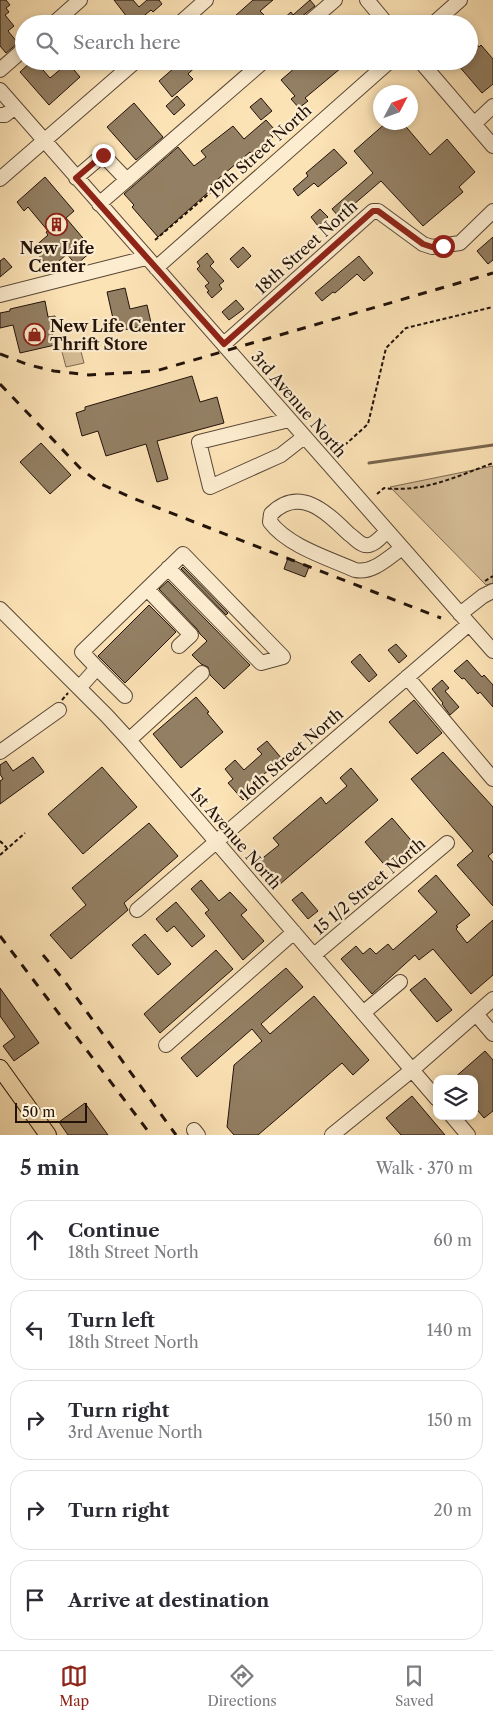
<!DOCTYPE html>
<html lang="en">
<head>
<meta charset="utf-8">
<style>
	:root { --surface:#fff; --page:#f2f2f3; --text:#2b2b33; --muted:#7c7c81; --line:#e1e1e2; --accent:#8f2418 }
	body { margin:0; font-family:"Libre Caslon Text",serif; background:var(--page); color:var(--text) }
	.controls { position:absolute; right:15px; bottom:15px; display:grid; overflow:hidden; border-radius:10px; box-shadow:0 2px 8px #0003 }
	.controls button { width:45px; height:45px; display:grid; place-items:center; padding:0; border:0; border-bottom:1px solid var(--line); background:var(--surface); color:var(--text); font:25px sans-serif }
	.compass { position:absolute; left:373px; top:85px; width:45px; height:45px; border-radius:50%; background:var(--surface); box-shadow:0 2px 8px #0003; rotate:49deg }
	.scale { position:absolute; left:15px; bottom:12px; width:72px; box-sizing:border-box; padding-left:5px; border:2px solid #22120a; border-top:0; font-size:14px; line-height:18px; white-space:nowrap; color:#22120a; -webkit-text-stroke:4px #fdedd0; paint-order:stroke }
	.stop { position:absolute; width:15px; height:15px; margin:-11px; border:4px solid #8f2418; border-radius:50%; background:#fff }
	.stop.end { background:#8f2418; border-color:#fff; box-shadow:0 1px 5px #0008 }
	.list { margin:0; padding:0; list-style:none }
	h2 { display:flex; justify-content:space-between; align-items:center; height:65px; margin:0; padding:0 20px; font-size:21px }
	h2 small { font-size:16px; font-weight:400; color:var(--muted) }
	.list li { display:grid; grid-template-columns:32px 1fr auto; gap:15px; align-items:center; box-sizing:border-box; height:80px; margin:0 10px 10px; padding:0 10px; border:1px solid var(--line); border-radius:20px }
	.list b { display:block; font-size:19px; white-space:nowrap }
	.list p { margin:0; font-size:16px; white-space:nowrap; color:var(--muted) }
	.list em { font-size:16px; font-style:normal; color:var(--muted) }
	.icon { flex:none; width:28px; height:28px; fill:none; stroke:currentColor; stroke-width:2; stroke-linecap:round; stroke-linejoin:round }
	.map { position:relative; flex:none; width:493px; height:1135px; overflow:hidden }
	.search { position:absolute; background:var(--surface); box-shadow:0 2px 8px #0003; left:15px; right:15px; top:15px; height:55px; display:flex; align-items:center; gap:12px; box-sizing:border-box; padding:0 18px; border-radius:28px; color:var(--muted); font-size:19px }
	.sheet { height:515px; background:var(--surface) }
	nav { display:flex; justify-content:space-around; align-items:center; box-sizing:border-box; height:70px; border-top:1px solid var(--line); background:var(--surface); font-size:14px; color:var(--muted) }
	nav a { display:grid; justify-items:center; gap:2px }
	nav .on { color:var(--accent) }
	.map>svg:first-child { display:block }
	.green { fill:#d7bf99; stroke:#7c6852 }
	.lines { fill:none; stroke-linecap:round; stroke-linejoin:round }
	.stream { stroke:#78654e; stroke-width:3 }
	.building { fill:#937f63; stroke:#22120a }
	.minor-casing { stroke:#584635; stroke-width:16 }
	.major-casing { stroke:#22120a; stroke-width:18 }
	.path { stroke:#22120a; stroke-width:2; stroke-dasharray:4 2.5; stroke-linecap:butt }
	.minor { stroke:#fdedd0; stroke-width:14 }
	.major { stroke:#fce3b6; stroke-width:16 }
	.rail { stroke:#22120a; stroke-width:3; stroke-dasharray:9 9; stroke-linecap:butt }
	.route { stroke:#8f2418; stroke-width:6 }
	.labels { text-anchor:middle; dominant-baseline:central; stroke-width:4.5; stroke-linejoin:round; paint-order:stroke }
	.street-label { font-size:16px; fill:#22120a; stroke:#fdedd0 }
	.poi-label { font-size:16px; font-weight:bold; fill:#22120a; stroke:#fdedd0 }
</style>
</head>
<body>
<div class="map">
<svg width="493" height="1135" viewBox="0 0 493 1135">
	<rect width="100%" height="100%" fill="#fce3b6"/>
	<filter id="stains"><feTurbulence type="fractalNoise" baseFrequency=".004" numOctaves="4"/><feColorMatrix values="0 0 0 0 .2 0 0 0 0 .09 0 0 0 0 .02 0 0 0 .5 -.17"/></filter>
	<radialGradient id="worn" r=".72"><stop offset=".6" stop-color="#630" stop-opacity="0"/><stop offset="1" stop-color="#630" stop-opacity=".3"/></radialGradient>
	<path class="green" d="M79 344 84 363 66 367 61 348Z
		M493 466V583L486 585 390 487Z"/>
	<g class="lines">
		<path class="stream" d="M369 463 493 445"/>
	</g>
	<path class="building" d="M0 0H6L10 5 6 8 9 12 5 15 14 26 8 31 18 43 6 53 0 46Z
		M114 0H133L139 7 147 0H159L162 4 153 12 151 10 134 24H119L127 17Z
		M253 0H273L260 11 265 16 258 23 255 19 249 24H226Z
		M310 0 315 6 301 17 298 24H286L283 19 291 12 293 15Z
		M469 35 479 47 481 45 493 59V84L482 93 458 65 462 61H469Z
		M32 61H35L50 78 68 63 80 77 49 105 20 72Z
		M182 61H202L188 74 193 79 172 97 159 81Z
		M296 61H335L341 68 305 98 308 101 299 108 291 99 295 96 281 80 295 68 292 65Z
		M177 96 185 105 174 115 166 106Z
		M261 98 272 111 261 120 250 107Z
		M134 103 163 137 136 160 107 127Z
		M266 120 275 130 270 134 273 137 252 154 250 152 211 185 213 188 158 237 132 207 134 205 124 194 178 147 194 166 206 157 201 151 233 126 244 139Z
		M387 122H402L430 155 447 139 475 172 459 187 463 192 423 226 381 181 339 217 332 209 373 173 354 151Z
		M334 149 347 163 318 187 314 183 298 196 293 189 308 176 306 173Z
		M45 177 74 211 66 218 93 250 76 265 67 254 50 269 33 248 48 235 46 232 48 231 28 207 24 211 17 202Z
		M320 209 328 217 318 226 311 217Z
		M493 237V260L488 264 477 251Z
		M243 247 251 256 238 268 230 259Z
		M207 253 214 262 210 266 224 281 219 285 222 289 212 298 207 292 209 291 205 286 209 283 197 269 200 266 197 262Z
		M359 256 373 273 364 281 357 274 335 293 333 292 322 301 315 293Z
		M4 258 12 267 0 277V261Z
		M125 288 130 309 147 305 152 327 138 330 137 327 116 332 107 292Z
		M236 300 244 309 229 320 222 312Z
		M45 301 48 317 55 316 57 324 50 326 55 345 20 353 13 325 0 328V313L10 311V309Z
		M192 376 200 402 217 397 224 423 157 441 168 479 157 482 146 444 106 456 98 431 82 436 76 413 85 410V407Z
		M41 443 71 475 50 494 20 462Z
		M288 558 309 567 305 577 284 569Z
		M183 567 228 613 226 615 181 569Z
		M168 581 250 665 224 689 210 675 208 667 201 664 192 655 207 641 200 634 197 629 159 589Z
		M149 605 176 632 125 683 98 656Z
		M396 644 407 656 399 663 388 650Z
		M360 654 377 675 369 682 351 662Z
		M467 660 482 677 484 675 493 685V707L480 692 478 694 464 678 462 679 454 671Z
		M442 680 449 688 445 691 459 707 450 715 442 704 443 703 432 689Z
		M196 697 209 712 207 713 223 732 181 768 153 734Z
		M414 700 442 733 417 754 389 722Z
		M267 741 282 759 263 775 267 779 243 800 228 783 233 779 225 769 235 760 244 770 262 754 257 749Z
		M443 752 493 807V852L488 856 493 862V906L457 865 473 851 411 779Z
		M33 757 44 772 0 804V781L3 779 0 774V765L6 761 13 771Z
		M102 767 137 807 83 854 48 814Z
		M351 768 378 800 279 885 259 861 279 845 273 838 321 797 326 804 347 786 340 778Z
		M392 818 416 846 388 869 365 842Z
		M149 823 178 856 124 903 128 910 71 959 50 935 86 905 72 888Z
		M436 875 470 915 456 926 458 927 456 929 467 943 493 920V975L471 994 433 949 419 960 415 955 372 994 341 959 356 946 363 954 370 948 376 954 388 944 393 950 437 912 418 891Z
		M201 880 219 901 230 892 247 910 241 915 264 941 243 960 205 913 209 910 191 889Z
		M302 892 318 911 308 919 292 900Z
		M176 902 205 936 192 947 174 926 167 932 156 919Z
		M145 934 171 964 158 975 132 945Z
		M216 950 233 969 160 1033 144 1014Z
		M286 968 303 987 261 1024 270 1034 314 996 369 1060 353 1075 342 1063 258 1135H234L227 1127 234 1065 262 1041 252 1029 197 1077 181 1058Z
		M425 978 452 1010 437 1022 410 990Z
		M0 988 39 1043 14 1061 3 1046 15 1037 0 1016Z
		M485 1051 493 1060V1111L484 1118 474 1106V1079H453Z
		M412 1096 445 1135H401L386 1118Z
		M85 1103 108 1135H68L59 1122Z"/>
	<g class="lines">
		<defs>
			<path id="minor" d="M367 0 387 24
				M53 24 80 0
				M179 24 206 0
				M307 24 335 0
				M433 24 460 0
				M420 61 493 146
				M0 70 24 49
				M0 90 493 651
				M0 115H5L15 107
				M474 124 493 106
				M76 178 103 155 127 180
				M0 179 136 61
				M99 204 264 61
				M156 268 390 61
				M0 295 146 258
				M224 344 373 211H378L423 244 432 247 460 243 493 211
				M289 420 199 442 210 487 281 455 304 437
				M387 531C382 536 373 547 365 545 359 544 354 537 349 534 327 513 300 485 271 514L270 522C288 546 328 558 355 570 372 574 388 558 402 548
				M147 589 191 635 179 646
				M0 609 107 716 129 740 437 1099
				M460 614 483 596 493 591
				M97 668 125 696
				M407 677 493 779
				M79 688 97 668 82 652 183 554 283 657 261 663 168 568
				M129 740 202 673
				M0 752 59 710
				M137 910 469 624
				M314 955 447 843
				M363 1013 400 982
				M476 1014 493 1034
				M166 1045 294 932
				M452 1116 468 1135
				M194 1130 198 1135
				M332 1135 412 1070 493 999"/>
			<path id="major" d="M0 1068 48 1135"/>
		</defs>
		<use href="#minor" class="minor-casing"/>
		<use href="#major" class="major-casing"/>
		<path class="path" d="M155 240 211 192 221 189
			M335 454 368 424 386 348 406 328 493 307
			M377 494 384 488C423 493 458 476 493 463
			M485 581 493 576
			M62 700 68 693
			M0 841 7 848
			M0 855 25 833"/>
		<use href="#minor" class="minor"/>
		<use href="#major" class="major"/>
		<path class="rail" d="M0 354 29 365 54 371 72 373 89 375 156 371 493 273
			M0 384 81 469 101 484 135 499 441 618
			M0 936 151 1135
			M43 955 63 979 176 1135"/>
	</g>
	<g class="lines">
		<path class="route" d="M103 155 76 178 224 344 373 211H378L423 244 432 247 443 246"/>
	</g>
	<defs>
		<symbol id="building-ring" viewBox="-11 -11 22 22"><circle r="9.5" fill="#fdedd0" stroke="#8f2418" stroke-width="1.5"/><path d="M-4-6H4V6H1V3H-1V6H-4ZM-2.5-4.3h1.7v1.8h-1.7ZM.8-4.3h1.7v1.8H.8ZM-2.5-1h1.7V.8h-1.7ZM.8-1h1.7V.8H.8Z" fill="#8f2418"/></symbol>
		<symbol id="shop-ring" viewBox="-11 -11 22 22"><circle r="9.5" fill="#fdedd0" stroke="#8f2418" stroke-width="1.5"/><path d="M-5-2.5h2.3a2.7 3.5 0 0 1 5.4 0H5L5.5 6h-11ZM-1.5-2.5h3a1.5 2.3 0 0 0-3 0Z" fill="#8f2418"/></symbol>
	</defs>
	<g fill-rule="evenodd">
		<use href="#building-ring" x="44" y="212" width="25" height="25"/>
		<use href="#shop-ring" x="22" y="322" width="25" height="25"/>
	</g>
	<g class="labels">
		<g class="street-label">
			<text transform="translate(260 151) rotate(-42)">19th Street North</text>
			<text transform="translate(306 247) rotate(-42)">18th Street North</text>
			<text transform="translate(299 404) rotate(49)">3rd Avenue North</text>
			<text transform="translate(291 754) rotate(-41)">16th Street North</text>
			<text transform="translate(236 838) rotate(49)">1st Avenue North</text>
			<text transform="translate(369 886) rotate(-40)">15 1/2 Street North</text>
		</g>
		<g class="poi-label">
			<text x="57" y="248">New Life<tspan x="57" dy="18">Center</tspan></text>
			<text x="50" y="326" text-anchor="start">New Life Center<tspan x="50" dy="18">Thrift Store</tspan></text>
		</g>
	</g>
	<rect width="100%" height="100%" filter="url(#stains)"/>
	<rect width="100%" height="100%" fill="url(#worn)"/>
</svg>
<div class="controls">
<button><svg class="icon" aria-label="layers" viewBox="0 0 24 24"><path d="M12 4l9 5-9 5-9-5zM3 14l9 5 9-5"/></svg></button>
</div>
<svg class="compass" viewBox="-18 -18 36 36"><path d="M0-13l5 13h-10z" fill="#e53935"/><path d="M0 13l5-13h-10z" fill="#7c7c81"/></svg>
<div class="scale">50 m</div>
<div class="stop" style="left:443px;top:246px"></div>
<div class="stop end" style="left:103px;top:155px"></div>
<div class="search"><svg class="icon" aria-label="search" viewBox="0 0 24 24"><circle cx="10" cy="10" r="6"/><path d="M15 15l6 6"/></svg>Search here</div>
</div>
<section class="sheet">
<h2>5 min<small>Walk · 370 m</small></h2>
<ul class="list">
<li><svg class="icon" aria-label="ahead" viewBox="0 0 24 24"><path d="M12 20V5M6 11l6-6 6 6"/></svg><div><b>Continue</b><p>18th Street North</p></div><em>60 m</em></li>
<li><svg class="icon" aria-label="left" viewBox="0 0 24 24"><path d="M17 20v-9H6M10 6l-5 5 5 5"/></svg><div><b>Turn left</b><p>18th Street North</p></div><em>140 m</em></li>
<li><svg class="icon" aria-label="right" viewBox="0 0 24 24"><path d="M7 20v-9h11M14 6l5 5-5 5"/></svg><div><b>Turn right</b><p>3rd Avenue North</p></div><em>150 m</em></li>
<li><svg class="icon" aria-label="right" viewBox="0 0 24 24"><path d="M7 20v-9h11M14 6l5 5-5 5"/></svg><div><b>Turn right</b></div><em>20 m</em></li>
<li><svg class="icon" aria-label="arrive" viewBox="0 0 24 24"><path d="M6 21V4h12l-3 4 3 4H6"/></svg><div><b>Arrive at destination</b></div></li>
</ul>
</section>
<nav>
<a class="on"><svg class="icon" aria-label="map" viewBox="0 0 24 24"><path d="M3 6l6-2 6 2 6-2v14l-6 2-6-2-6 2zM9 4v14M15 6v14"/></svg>Map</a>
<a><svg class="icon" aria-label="directions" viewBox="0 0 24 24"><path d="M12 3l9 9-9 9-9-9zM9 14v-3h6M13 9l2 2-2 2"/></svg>Directions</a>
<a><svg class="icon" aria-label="saved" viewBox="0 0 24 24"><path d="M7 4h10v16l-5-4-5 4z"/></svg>Saved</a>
</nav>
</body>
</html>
